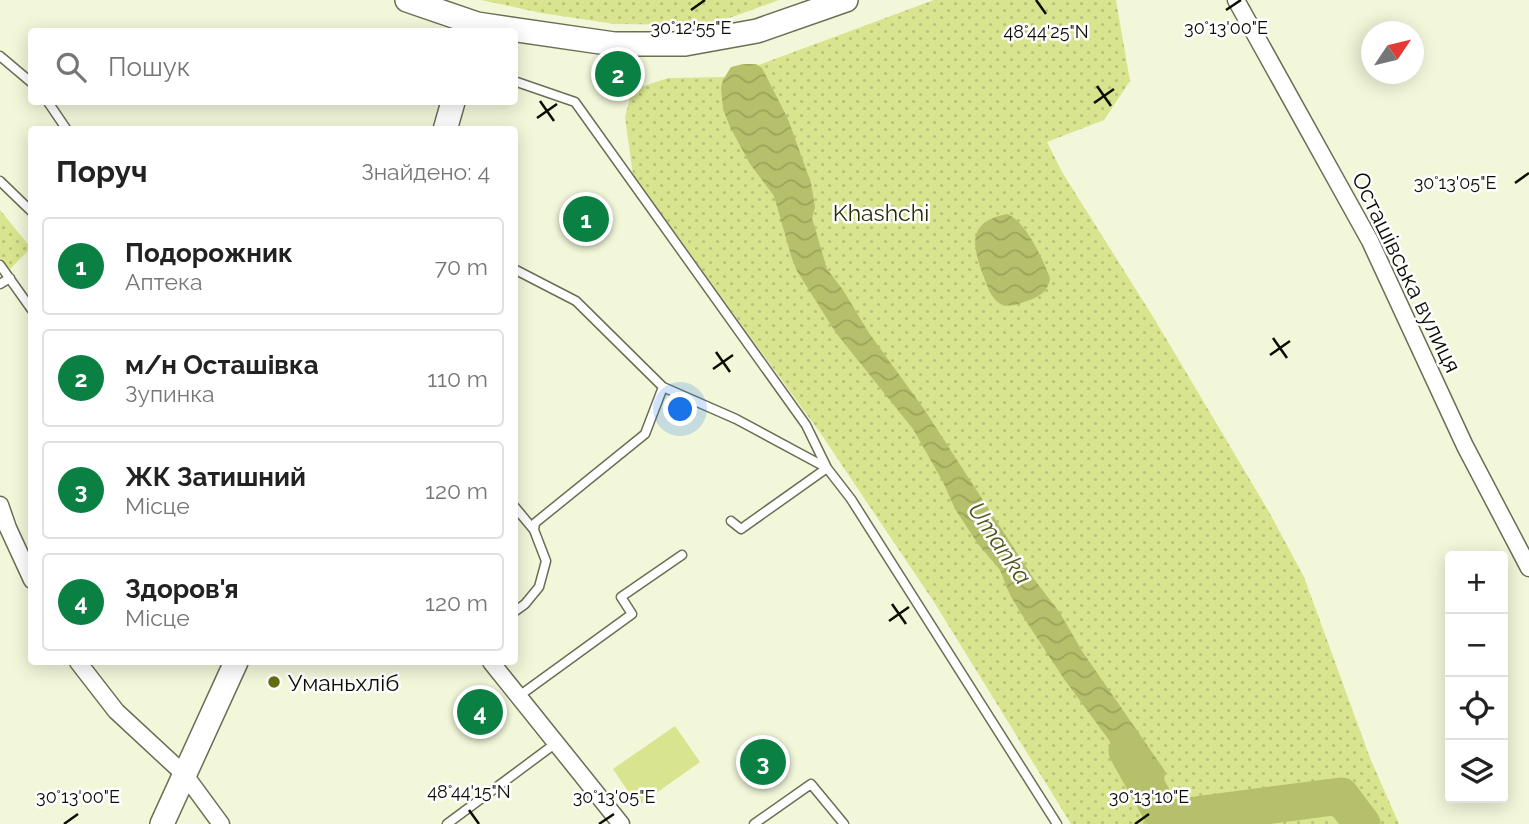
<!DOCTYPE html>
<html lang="uk">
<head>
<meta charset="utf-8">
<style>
	:root { --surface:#fff; --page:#f6f6f6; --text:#222; --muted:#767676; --line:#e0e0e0; --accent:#0b8043 }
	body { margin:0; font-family:Raleway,sans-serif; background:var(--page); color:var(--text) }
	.controls { position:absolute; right:21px; bottom:21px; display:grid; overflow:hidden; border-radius:7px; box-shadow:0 4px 18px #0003 }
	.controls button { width:63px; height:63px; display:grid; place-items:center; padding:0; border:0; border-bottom:2px solid var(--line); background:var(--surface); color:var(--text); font:35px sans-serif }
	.compass { position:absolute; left:1361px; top:21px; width:63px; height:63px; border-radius:50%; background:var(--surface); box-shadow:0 4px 18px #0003; rotate:55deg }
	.you { position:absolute; left:681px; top:410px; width:24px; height:24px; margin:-18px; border:5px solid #fff; border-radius:50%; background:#1a73e8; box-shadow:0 0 0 10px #1a73e833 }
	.badge { display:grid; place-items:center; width:46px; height:46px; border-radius:50%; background:var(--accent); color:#fff; font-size:23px; font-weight:700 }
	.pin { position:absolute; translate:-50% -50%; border:4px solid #fff; box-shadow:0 2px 7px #0006 }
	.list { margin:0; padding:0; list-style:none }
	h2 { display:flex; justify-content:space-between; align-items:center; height:91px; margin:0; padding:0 28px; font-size:30px }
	h2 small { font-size:23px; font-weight:400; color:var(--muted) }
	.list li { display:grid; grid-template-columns:46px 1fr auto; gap:21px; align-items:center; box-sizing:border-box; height:98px; margin:0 14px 14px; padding:0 14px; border:2px solid var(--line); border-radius:7px }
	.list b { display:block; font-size:26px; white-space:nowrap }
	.list p { margin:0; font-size:23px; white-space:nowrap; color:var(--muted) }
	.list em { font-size:23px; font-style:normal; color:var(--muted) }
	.icon { flex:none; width:38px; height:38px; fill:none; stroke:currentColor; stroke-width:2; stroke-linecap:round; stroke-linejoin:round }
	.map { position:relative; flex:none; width:1529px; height:824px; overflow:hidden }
	.search { position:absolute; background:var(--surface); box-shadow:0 4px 18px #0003; left:28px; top:28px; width:490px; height:77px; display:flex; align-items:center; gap:18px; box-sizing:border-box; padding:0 24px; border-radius:7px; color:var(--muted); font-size:26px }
	.panel { position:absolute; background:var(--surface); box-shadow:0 4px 18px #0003; left:28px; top:126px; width:490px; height:539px; border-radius:7px }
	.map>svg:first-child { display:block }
	.grass { fill:url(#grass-dots) }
	.garden { fill:#d9e48e }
	.water { fill:url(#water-waves) }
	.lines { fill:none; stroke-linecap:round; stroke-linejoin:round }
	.river { stroke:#b6c06a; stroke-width:37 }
	.service-casing { stroke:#6b6e55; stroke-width:11 }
	.minor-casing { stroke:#6b6e55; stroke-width:19 }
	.secondary-casing { stroke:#6b6e55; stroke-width:26 }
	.service { stroke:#fff; stroke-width:8 }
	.minor { stroke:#fff; stroke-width:16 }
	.secondary { stroke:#fff; stroke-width:23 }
	.ticks { fill:none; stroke:#0c0d05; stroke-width:2.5 }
	.poi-dot { fill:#656d12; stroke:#fff; stroke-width:2.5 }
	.labels { text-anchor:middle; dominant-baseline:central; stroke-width:5; stroke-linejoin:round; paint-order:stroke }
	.park-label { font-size:23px; fill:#292d07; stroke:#fff }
	.street-label { font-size:23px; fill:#0c0d05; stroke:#fff }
	.poi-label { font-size:23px; fill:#0c0d05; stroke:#fff; text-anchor:start }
	.water-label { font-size:24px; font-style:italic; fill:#505617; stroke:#fff }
	.ticks-label { font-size:18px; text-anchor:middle; fill:#0c0d05; stroke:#fff; stroke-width:5; stroke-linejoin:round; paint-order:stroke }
</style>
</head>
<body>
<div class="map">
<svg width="1529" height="824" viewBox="0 0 1529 824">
	<defs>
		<pattern id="grass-dots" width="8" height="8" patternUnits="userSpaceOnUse" patternTransform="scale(1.75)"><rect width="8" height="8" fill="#d9e48e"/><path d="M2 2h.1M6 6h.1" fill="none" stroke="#b9c279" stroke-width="1.8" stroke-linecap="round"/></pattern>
		<pattern id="water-waves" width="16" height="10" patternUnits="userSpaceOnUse" patternTransform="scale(1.75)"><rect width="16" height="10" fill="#b6c06a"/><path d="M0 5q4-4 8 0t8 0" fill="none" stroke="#9ba45a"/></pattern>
	</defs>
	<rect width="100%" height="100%" fill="#f2f7da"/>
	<path class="grass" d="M481 0H779L710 25 615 24 541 13Z
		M934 0H1116L1130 81 1104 120 1047 142 1062 172 1155 320 1269 512 1304 577 1370 758 1399 824H1071L934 602 821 434 633 175 625 117 632 90 668 78 726 77Z
		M0 210 31 248 10 269 0 258Z"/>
	<path class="garden" d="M675 726 700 762 638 806 613 769Z"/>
	<path class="water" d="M743 64H756L762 68 788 119 811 183 815 207 812 218 827 269 843 290 869 333 924 409 1034 579 1060 613 1082 651 1165 771C1165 786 1159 788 1147 796L1106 736 1064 679 1022 615 1010 595 1000 570 978 544 955 509 943 482 913 429 836 333 797 271 792 259 774 196 750 164 730 127 723 109 721 88 723 80 731 67Z
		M1007 214C1026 221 1043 260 1050 278 1048 291 1042 295 1030 300 1021 303 1007 309 999 303 990 297 987 284 983 275 972 244 967 222 1007 214Z"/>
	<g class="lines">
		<path class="river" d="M1127 751 1165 819 1341 796 1362 824"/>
		<defs>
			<path id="service" d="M0 56 32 83
				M514 81 575 102 806 425 827 468 741 529 731 521
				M48 102 67 130
				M0 181 32 212
				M0 265 32 310
				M514 269 576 301 663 387 645 434 535 523 534 530 546 561 539 587 525 604 514 612
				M0 284 10 278
				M663 387 736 419 827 468 851 499 1057 824
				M514 506 534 530
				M519 696 632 614 621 597 682 555
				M447 824 556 743
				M754 824 811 784 844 824"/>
			<path id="minor" d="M1236 0 1370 241 1465 446 1529 568
				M0 505 8 528 32 580
				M78 662 116 711 185 775 221 824
				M491 662 621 824"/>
			<path id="secondary" d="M407 0 477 24 614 44H685L757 31 846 0
				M445 130 453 102
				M162 824 236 662"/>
		</defs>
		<use href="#service" class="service-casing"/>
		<use href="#minor" class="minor-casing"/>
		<use href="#secondary" class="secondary-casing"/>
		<use href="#service" class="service"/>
		<use href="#minor" class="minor"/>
		<use href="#secondary" class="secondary"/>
	</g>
	<path class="ticks" d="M1036 0 1046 14M691 10 705 0M1226 10 1241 0M1097 86 1111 106M540 101 554 121M1094 103 1114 89M537 118 557 104M1515 183 1529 173M1273 338 1287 358M716 352 730 372M1270 355 1290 341M713 369 733 355M892 604 906 624M889 621 909 607M469 810 479 824M64 824 78 814M599 824 614 814M1135 824 1149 814"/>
	<circle class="poi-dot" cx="274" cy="682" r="7"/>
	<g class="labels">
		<g class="park-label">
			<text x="881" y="212">Khashchi</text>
		</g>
		<g class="street-label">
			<text transform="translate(1407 272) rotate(64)">Осташівська вулиця</text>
		</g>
		<g class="poi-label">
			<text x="288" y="682">Уманьхліб</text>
		</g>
		<g class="water-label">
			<text transform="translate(1000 543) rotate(56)">Umanka</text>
		</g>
	</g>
	<g class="ticks-label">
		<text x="691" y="34">30°12'55"E</text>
		<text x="1226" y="34">30°13'00"E</text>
		<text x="1046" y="38">48°44'25"N</text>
		<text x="1455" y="189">30°13'05"E</text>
		<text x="469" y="798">48°44'15"N</text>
		<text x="78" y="803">30°13'00"E</text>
		<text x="614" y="803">30°13'05"E</text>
		<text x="1149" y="803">30°13'10"E</text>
	</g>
</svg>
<div class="controls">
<button>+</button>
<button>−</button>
<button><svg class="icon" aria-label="locate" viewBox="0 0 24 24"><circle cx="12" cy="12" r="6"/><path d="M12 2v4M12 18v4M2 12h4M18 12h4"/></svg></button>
<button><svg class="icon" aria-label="layers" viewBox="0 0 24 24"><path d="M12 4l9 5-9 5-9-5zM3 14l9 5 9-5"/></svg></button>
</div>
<svg class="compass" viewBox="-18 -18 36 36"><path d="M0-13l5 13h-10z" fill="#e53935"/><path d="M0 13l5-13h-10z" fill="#767676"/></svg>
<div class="you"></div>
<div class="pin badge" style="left:586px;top:219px">1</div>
<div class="pin badge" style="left:618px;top:74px">2</div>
<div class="pin badge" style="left:763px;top:762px">3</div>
<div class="pin badge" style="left:480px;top:712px">4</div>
<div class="search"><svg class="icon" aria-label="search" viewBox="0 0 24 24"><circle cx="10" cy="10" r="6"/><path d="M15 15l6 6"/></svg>Пошук</div>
<section class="panel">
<h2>Поруч<small>Знайдено: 4</small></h2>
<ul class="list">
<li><span class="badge">1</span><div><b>Подорожник</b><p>Аптека</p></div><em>70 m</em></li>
<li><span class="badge">2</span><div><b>м/н Осташівка</b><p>Зупинка</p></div><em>110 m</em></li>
<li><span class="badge">3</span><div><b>ЖК Затишний</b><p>Місце</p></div><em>120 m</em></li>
<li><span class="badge">4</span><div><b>Здоров'я</b><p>Місце</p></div><em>120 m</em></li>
</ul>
</section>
</div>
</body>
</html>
